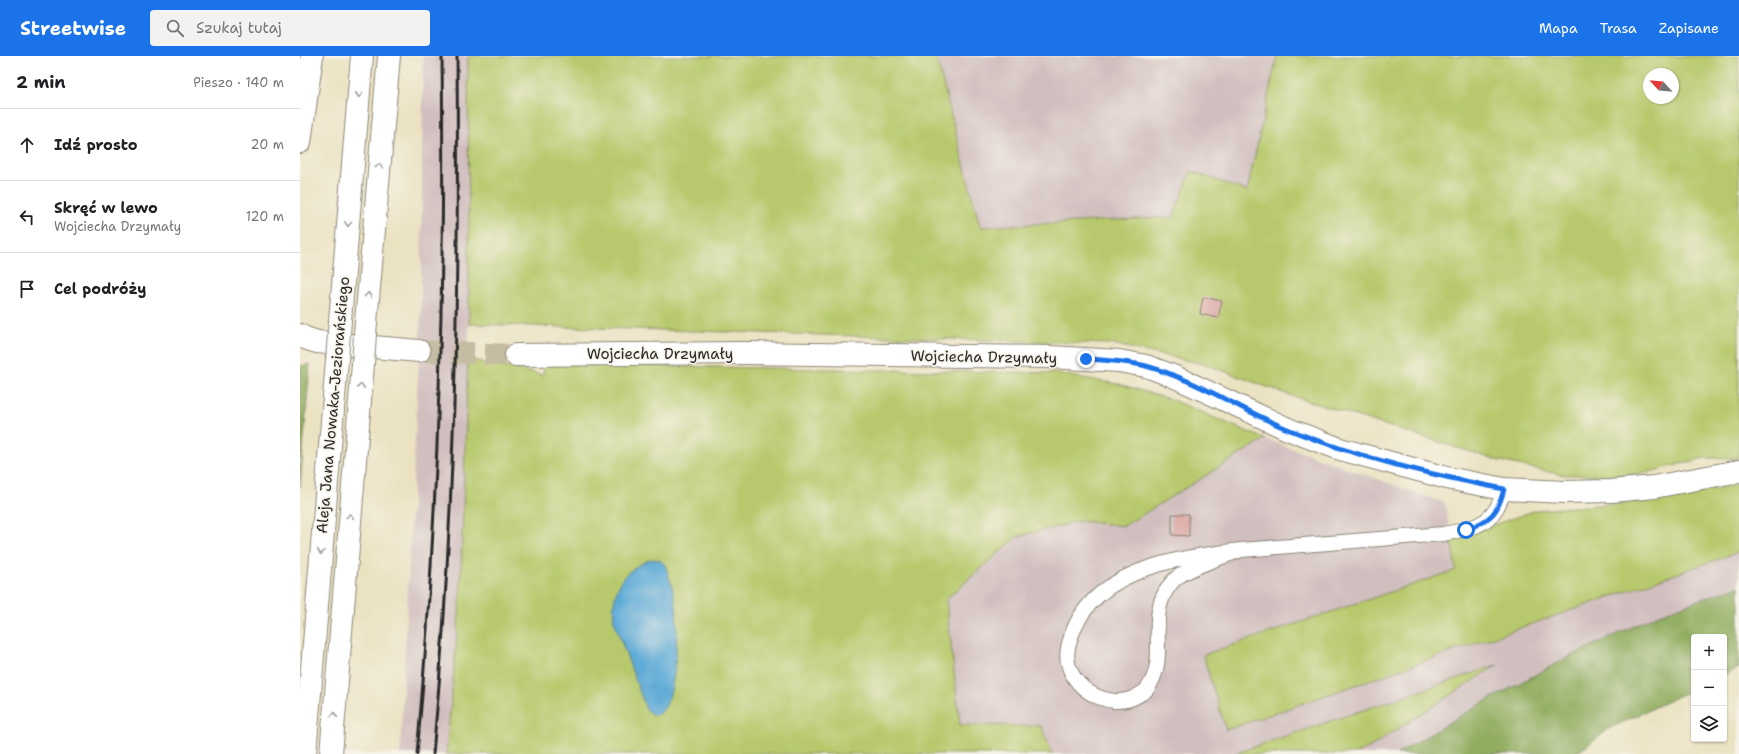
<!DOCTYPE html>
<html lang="pl">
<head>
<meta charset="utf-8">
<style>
	:root { --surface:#fff; --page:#f2f2f2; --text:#202124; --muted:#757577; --line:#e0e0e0; --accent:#1a73e8 }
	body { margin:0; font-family:"Shantell Sans",sans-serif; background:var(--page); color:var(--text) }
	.controls { position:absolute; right:12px; bottom:12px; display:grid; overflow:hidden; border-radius:4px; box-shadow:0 1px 3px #0004 }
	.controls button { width:36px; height:36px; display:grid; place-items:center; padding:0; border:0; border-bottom:1px solid var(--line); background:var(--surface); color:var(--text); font:20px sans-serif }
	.compass { position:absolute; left:1343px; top:12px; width:36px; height:36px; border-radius:50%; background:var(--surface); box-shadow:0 1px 3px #0004; rotate:296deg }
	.stop { position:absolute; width:12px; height:12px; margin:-9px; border:3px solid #1a73e8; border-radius:50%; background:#fff }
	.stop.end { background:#1a73e8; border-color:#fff; box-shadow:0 1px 4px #0008 }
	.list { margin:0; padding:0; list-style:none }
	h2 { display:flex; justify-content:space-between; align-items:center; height:52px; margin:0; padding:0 16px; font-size:17px }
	h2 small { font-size:13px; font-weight:400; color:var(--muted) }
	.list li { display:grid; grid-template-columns:26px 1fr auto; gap:12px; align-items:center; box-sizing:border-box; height:72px; padding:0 16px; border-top:1px solid var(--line) }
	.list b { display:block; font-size:15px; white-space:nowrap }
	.list p { margin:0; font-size:13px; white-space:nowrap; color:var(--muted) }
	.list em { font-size:13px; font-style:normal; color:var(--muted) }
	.icon { flex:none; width:22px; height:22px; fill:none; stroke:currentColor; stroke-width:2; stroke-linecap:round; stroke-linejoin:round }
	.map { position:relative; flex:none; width:1439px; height:698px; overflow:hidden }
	header { display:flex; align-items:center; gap:24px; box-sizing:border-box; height:56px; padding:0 20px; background:var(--accent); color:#fff }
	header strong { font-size:19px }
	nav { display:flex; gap:22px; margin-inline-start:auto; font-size:14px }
	.search { width:280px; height:36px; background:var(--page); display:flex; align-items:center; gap:10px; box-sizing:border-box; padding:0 14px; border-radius:4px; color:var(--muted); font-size:15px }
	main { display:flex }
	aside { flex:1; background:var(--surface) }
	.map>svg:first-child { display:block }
	.industrial { fill:#d1bfbf }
	.green { fill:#b7c96c; stroke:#717a4c; fill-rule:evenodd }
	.forest { fill:#91ad60; stroke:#5e6c46 }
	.water { fill:#5eabd7; stroke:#446b81 }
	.building { fill:#dba7a4 }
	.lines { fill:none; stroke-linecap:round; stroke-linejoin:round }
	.street-tunnel { stroke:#c5bda3; stroke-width:22; stroke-dasharray:22 11; stroke-linecap:butt }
	.lane-casing { stroke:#8b8676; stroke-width:16 }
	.street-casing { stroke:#8b8676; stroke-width:24 }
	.primary-casing { stroke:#8b8676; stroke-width:24 }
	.lane { stroke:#fff; stroke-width:14 }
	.street { stroke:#fff; stroke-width:22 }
	.primary { stroke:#fff; stroke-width:22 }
	.rail { stroke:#2b2b2b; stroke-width:3 }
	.primary-bridge-casing { stroke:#8b8676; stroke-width:24; stroke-linecap:butt }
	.primary-bridge { stroke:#fff; stroke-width:22 }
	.oneway { stroke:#a0a0a0 }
	.route { stroke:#1a73e8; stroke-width:5 }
	.labels { text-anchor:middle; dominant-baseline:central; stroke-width:3; stroke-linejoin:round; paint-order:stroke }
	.street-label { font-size:15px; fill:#2b2b2b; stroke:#f7f3e8 }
</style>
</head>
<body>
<header>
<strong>Streetwise</strong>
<div class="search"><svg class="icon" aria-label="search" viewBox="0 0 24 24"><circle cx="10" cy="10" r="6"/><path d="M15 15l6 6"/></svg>Szukaj tutaj</div>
<nav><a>Mapa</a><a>Trasa</a><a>Zapisane</a></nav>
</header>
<main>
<aside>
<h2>2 min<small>Pieszo · 140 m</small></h2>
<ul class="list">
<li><svg class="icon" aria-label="ahead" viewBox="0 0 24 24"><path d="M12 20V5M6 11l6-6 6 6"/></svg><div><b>Idź prosto</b></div><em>20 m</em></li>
<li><svg class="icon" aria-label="left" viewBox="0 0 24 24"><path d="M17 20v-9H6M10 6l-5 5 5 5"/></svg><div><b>Skręć w lewo</b><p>Wojciecha Drzymały</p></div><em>120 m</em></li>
<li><svg class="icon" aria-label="arrive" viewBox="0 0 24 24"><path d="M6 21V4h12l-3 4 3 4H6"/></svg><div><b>Cel podróży</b></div></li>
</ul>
</aside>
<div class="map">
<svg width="1439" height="698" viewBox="0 0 1439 698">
	<rect width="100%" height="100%" fill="#f7f3e8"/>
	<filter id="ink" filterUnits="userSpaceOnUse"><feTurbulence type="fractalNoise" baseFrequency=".025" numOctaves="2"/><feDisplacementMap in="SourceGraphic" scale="8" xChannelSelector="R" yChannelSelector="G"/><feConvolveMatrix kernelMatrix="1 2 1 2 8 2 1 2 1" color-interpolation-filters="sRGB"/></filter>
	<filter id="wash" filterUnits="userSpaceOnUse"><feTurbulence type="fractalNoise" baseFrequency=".012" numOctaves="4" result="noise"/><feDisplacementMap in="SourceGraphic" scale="16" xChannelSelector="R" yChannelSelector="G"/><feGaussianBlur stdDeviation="0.9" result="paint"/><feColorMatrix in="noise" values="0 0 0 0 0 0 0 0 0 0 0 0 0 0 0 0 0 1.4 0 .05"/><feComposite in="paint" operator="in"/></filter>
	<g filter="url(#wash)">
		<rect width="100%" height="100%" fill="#ebe2c1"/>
		<path class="industrial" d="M123 0H169V268L160 547 146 698H100L121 257Z
			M636 0H977L947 135 892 115 873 161 680 171Z
			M965 383 1145 447 1156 514 903 599 926 674 1439 496V530L1359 558 1267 602 1177 650 1097 698H1055L1070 691 1195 610 933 698H753L741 670 660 669 645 543 717 481 780 465 824 470Z"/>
		<path class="green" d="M168 0H636L680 171 873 161 891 115 947 135 977 0H1439V402H1404L1337 419H1263L1196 404 989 339 907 309 812 288 169 268ZM1349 18H1373V42H1349Z
			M168 303 243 319 244 308 753 317 819 328 870 343 965 383 824 470 780 465 717 481 646 543 660 669 741 670 753 698H146L160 547ZM376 550C376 585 376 619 364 652Z
			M1439 428V496L926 674 903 599 1156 514 1151 484 1236 454 1361 444Z
			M1197 609 1070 691 1055 698H933Z"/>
		<path class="forest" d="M10 308 0 431V310Z
			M1439 530V612L1424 619V581H1394V633L1304 675V677L1281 694 1272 698H1097L1177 650 1267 602 1359 558Z"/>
		<path class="water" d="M351 503 360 504 365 509C370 522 374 537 376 551 378 574 377 636 363 654 360 658 357 658 353 659L346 653 314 565C311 535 322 515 351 503Z"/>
		<g id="blocks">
			<path class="building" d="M903 241 922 245 918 262 900 258Z
				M872 458H889V480L872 479Z"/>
		</g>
	</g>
	<g filter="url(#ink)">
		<use href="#blocks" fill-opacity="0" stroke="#8b8676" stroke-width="1"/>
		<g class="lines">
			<path class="street-tunnel" d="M119 295 216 299"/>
			<defs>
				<path id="lane" d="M941 494C924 501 885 512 873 525 842 560 872 599 847 633 845 636 840 638 837 640 807 657 761 628 768 592 784 514 875 502 941 494L1143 478C1175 472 1196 468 1204 433"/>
				<path id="street" d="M0 86 12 0
					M0 279 5 282 17 286 119 295
					M216 299 444 297 750 301 819 305 846 310 873 320 990 374 1040 393 1147 422 1204 433 1265 436 1311 435 1354 431 1439 415"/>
				<path id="primary" d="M39 277 62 0
					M65 278 89 0
					M5 698 37 304
					M31 698 63 308"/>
			</defs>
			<use href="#lane" class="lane-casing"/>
			<use href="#street" class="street-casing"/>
			<use href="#primary" class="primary-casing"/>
			<use href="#lane" class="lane"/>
			<use href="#street" class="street"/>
			<use href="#primary" class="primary"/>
			<path class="rail" d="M117 698C138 466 145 233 142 0
				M133 698C155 466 159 232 157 0"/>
			<defs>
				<path id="primary-bridge" d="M37 304 39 277
					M63 308 65 278"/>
			</defs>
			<use href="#primary-bridge" class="primary-bridge-casing"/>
			<use href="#primary-bridge" class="primary-bridge"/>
		</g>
		<defs><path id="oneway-chevron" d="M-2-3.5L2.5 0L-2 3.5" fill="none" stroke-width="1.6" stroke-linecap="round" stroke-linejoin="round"/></defs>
		<g class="oneway">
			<use href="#oneway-chevron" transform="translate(59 39) rotate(95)"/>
			<use href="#oneway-chevron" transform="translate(79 110) rotate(-85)"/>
			<use href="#oneway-chevron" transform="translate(48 168) rotate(95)"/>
			<use href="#oneway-chevron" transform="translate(68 239) rotate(-85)"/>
			<use href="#oneway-chevron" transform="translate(61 330) rotate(-85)"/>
			<use href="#oneway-chevron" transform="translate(50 460) rotate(-85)"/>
			<use href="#oneway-chevron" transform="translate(21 496) rotate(95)"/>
			<use href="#oneway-chevron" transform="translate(34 659) rotate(-85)"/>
		</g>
	</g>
	<g class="lines" filter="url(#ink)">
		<path class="route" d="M786 303C806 304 826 305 846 310 897 324 942 355 990 374 1059 402 1132 419 1204 433 1198 458 1190 464 1166 474"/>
	</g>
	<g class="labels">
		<g class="street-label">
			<text x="360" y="298">Wojciecha Drzymały</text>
			<text transform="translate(684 301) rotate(1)">Wojciecha Drzymały</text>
			<text transform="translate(33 349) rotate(-85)">Aleja Jana Nowaka-Jeziorańskiego</text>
		</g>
	</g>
</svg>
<div class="controls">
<button>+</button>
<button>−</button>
<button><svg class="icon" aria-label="layers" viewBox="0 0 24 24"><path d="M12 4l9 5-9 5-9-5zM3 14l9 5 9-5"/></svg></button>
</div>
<svg class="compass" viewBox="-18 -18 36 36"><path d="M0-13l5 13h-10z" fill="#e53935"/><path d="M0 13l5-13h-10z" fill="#757577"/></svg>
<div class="stop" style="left:1166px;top:474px"></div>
<div class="stop end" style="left:786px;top:303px"></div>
</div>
</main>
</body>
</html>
